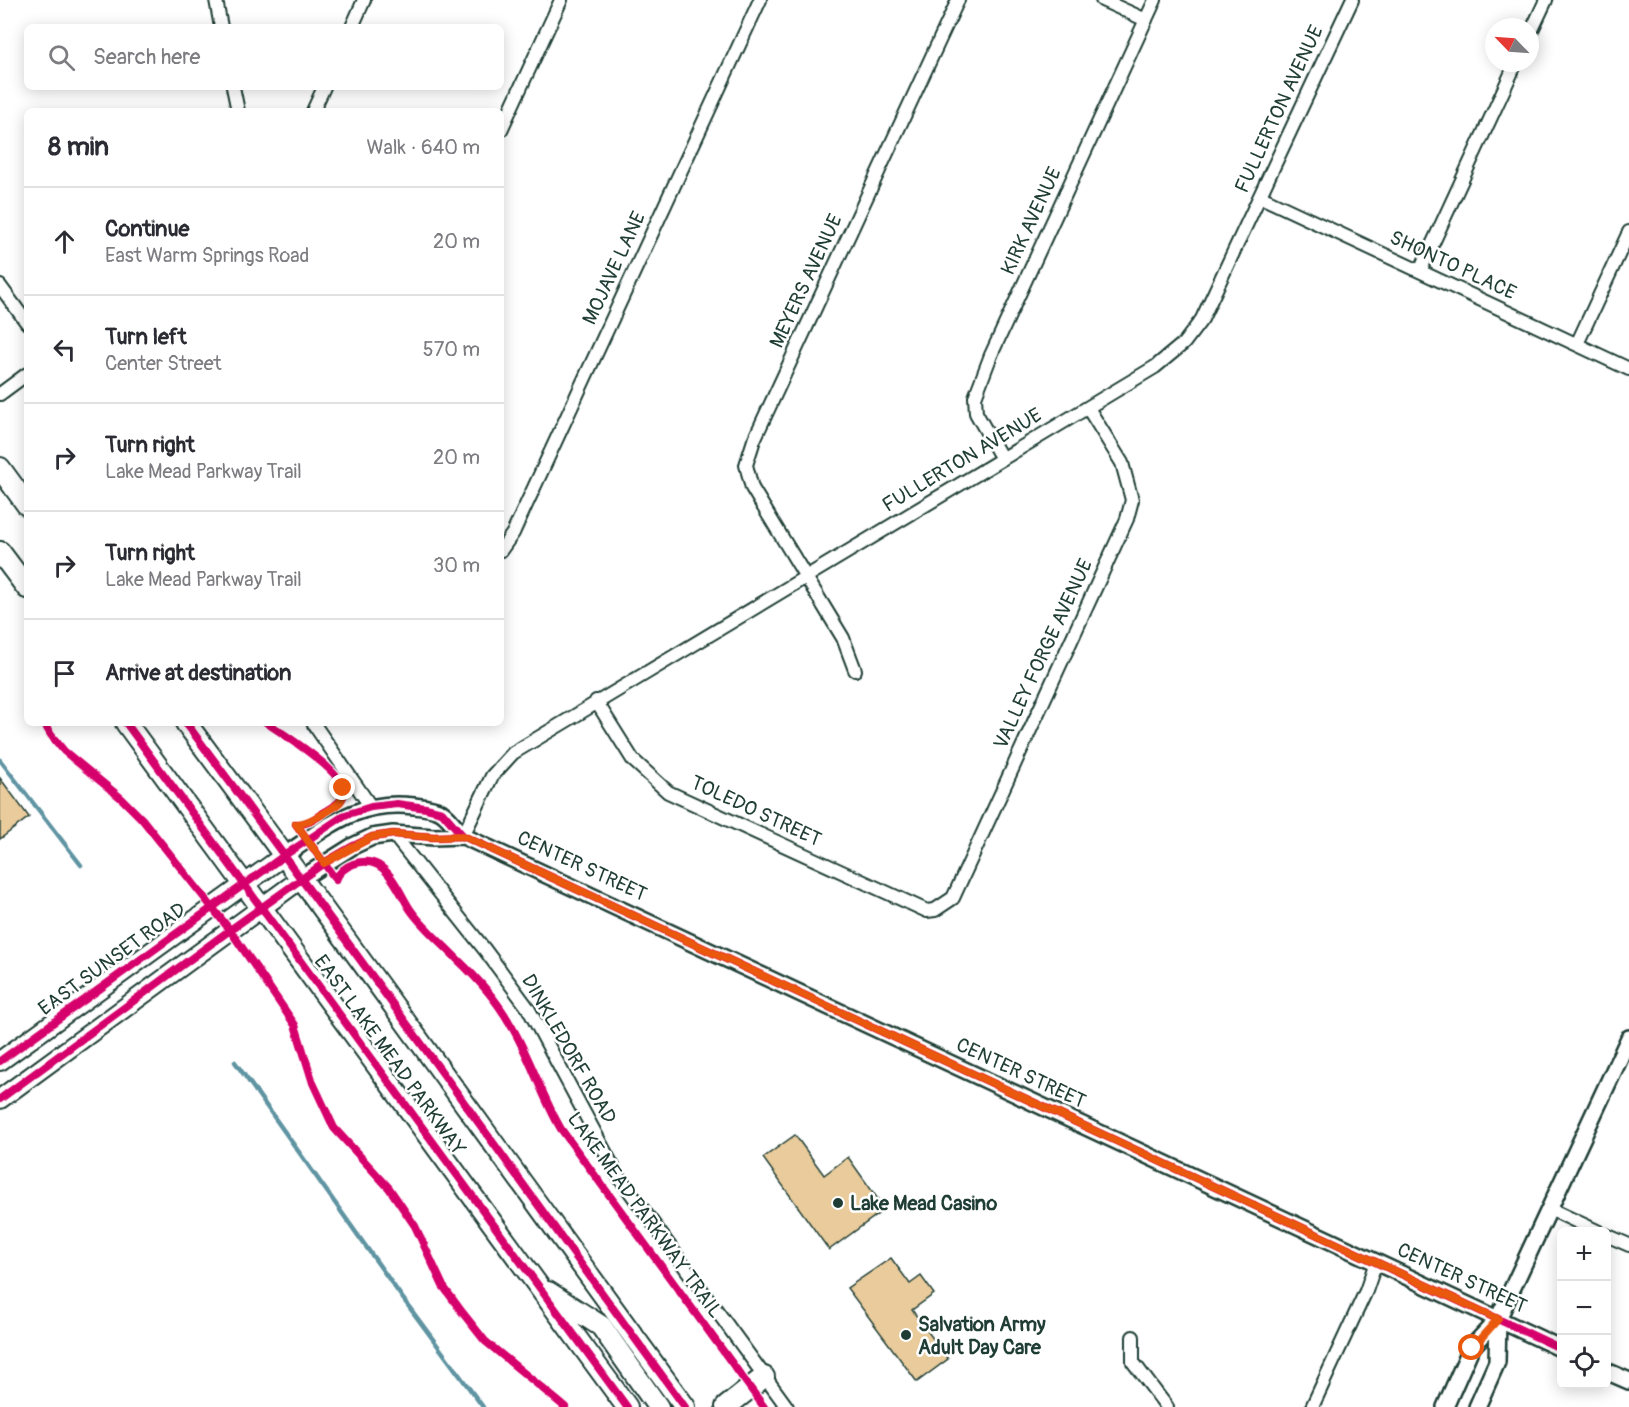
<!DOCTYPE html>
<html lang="en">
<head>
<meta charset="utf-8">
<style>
	:root { --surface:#fff; --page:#f2f2f3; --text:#2b2b33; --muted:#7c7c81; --line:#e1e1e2 }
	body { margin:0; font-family:Pangolin,sans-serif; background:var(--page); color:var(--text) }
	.controls { position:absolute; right:18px; bottom:18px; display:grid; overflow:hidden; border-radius:9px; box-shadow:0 3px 15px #0003 }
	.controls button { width:54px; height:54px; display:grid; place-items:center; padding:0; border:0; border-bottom:2px solid var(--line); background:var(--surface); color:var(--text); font:30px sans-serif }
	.compass { position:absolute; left:1485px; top:18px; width:54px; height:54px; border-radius:50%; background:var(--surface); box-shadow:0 3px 15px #0003; rotate:295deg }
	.stop { position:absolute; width:18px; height:18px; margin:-14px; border:4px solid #ea580c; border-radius:50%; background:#fff }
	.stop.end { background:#ea580c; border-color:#fff; box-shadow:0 2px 6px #0008 }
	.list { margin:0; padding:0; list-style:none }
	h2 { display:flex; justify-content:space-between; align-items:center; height:78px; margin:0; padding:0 24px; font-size:26px }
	h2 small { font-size:20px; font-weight:400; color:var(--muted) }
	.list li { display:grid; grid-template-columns:39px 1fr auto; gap:18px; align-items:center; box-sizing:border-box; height:108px; padding:0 24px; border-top:2px solid var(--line) }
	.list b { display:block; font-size:22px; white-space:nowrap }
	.list p { margin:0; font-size:20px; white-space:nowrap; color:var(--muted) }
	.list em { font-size:20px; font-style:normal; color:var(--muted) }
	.icon { flex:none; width:33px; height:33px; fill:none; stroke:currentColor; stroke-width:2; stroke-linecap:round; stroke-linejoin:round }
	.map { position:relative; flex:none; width:1629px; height:1407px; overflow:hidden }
	.search { position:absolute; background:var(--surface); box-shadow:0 3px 15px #0003; left:24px; top:24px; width:480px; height:66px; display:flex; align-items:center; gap:15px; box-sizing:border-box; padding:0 21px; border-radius:9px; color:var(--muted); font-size:22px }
	.panel { position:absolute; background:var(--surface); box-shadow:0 3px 15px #0003; left:24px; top:108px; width:480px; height:618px; border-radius:9px }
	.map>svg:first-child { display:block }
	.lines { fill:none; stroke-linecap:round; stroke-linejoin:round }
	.stream { stroke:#5f94a2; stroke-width:4.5 }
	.building { fill:#e9cb9c; stroke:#1f3d34; stroke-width:1.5 }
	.minor-casing { stroke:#1f3d34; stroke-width:16 }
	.tertiary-casing { stroke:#1f3d34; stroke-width:20 }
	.secondary-casing { stroke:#1f3d34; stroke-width:22 }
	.primary-casing { stroke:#1f3d34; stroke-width:24 }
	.minor { stroke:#fff; stroke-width:12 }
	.tertiary { stroke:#fff; stroke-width:15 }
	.secondary { stroke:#fff; stroke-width:18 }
	.primary { stroke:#fff; stroke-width:20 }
	.cycleway-casing { stroke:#fff; stroke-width:11 }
	.cycleway { stroke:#d6006c; stroke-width:8 }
	.route { stroke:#ea580c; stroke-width:8 }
	.poi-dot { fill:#1f3d34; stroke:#fff; stroke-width:2 }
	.labels { text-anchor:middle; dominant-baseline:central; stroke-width:5; stroke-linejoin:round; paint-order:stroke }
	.street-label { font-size:20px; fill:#1f3d34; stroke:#fff }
	.poi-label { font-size:20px; font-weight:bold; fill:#1f3d34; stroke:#fff; text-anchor:start }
</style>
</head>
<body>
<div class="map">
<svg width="1629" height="1407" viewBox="0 0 1629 1407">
	<rect width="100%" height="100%" fill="#fff"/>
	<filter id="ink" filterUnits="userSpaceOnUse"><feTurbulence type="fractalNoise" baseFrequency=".0167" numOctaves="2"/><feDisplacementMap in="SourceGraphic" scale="12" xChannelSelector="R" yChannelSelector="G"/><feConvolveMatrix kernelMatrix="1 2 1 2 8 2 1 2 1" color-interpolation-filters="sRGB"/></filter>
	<g filter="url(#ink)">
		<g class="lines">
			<path class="stream" d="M0 760 81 865
				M235 1062 401 1296 483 1407"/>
		</g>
		<path class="building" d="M0 778 29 817 0 839Z
			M795 1135 824 1175 848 1157 885 1209 829 1250 763 1158Z
			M891 1258 910 1284 921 1276 934 1294 912 1310 948 1359 917 1382 847 1288Z"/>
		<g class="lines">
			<defs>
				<path id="minor" d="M216 0 221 27
					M1102 0 1146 20
					M352 27 364 0
					M1530 34 1546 0
					M233 87 238 111
					M313 111 324 87
					M501 130 561 0
					M1261 197 1629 369
					M1420 271 1516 63
					M0 286 27 323
					M1577 344 1629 232
					M0 394 27 374
					M1002 459 976 413 975 397 991 355 1155 0
					M501 550 513 533 760 0
					M855 670 843 638 752 488 746 465 754 440 958 0
					M596 701 633 760 668 792 927 911 935 910 953 898 1127 519 1132 500 1122 463 1088 408
					M313 723 371 807
					M393 834 485 950 528 1008 617 1174 787 1407
					M463 836 492 776 513 753 1155 367 1184 343 1202 319 1352 0
					M1550 1209 1599 1232
					M1606 1235 1629 1245
					M1133 1337V1362L1167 1407
					M1312 1407 1366 1291 1376 1262"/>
				<path id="tertiary" d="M285 855C329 826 358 799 414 806 423 807 434 808 441 812 449 817 457 829 463 836L1562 1349
					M302 878 353 846 372 837 393 834 434 837 463 836
					M1606 1371 1629 1381
					M1445 1407 1471 1348 1498 1319 1629 1038
					M1477 1407 1497 1362 1498 1319"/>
				<path id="secondary" d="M0 1061 285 855
					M0 1099 302 878"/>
				<path id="primary" d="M0 468 27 505
					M0 552 27 588
					M126 723 627 1407
					M186 723C355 949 518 1179 685 1407
					M548 1292 601 1326 658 1407
					M726 1407 764 1377"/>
			</defs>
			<use href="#minor" class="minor-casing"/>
			<use href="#tertiary" class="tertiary-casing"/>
			<use href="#secondary" class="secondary-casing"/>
			<use href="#primary" class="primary-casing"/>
			<use href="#minor" class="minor"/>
			<use href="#tertiary" class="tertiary"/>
			<use href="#secondary" class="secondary"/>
			<use href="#primary" class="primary"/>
			<defs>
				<path id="cycleway" d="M44 723 51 735 64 751 121 798 142 819 230 930 295 1025 313 1083 334 1128 389 1188 415 1226 443 1286 462 1312 485 1341 565 1407
					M126 723 627 1407
					M186 723C355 949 518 1179 685 1407
					M267 723C282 733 346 773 344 793 343 801 335 805 329 809 319 815 308 826 296 824L336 880C341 865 364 857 378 865 393 874 401 895 410 909 423 928 441 942 457 959 476 977 496 999 509 1022 530 1056 541 1095 561 1129L764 1407
					M0 1061 285 855 345 815 371 807 397 804 426 808 442 812 463 836 1562 1349
					M0 1099 230 930 324 863 353 846 372 837 393 834 434 837 463 836"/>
			</defs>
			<use href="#cycleway" class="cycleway-casing"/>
			<use href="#cycleway" class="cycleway"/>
		</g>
	</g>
	<g class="lines" filter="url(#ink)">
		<path class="route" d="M343 788C344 793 343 797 340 802 333 809 306 825 296 824L324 863 372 837 393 834 434 837 463 836 1498 1319 1472 1348"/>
	</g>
	<g class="poi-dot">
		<circle cx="838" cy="1203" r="6"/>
		<circle cx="906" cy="1335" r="6"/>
	</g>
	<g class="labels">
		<g class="street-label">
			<text transform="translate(1279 109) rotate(-65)">FULLERTON AVENUE</text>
			<text transform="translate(1031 221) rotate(-65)">KIRK AVENUE</text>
			<text transform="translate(1453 265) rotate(25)">SHONTO PLACE</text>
			<text transform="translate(614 268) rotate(-65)">MOJAVE LANE</text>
			<text transform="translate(806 281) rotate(-65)">MEYERS AVENUE</text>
			<text transform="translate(962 460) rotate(-31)">FULLERTON AVENUE</text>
			<text transform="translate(1043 654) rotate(-65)">VALLEY FORGE AVENUE</text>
			<text transform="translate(756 811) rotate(25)">TOLEDO STREET</text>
			<text transform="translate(582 866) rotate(25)">CENTER STREET</text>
			<text transform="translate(112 959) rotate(-36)">EAST SUNSET ROAD</text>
			<text transform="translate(569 1049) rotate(60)">DINKLEDORF ROAD</text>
			<text transform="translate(390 1055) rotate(54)">EAST LAKE MEAD PARKWAY</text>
			<text transform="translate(1021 1073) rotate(25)">CENTER STREET</text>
			<text transform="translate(645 1215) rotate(54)">LAKE MEAD PARKWAY TRAIL</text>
			<text transform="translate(1462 1278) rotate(25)">CENTER STREET</text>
		</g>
		<g class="poi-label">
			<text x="850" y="1203">Lake Mead Casino</text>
			<text x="918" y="1324">Salvation Army<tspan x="918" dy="23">Adult Day Care</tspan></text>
		</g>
	</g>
</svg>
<div class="controls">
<button>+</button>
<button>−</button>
<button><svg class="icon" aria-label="locate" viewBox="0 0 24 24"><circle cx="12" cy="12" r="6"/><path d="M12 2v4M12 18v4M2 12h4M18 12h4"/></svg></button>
</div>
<svg class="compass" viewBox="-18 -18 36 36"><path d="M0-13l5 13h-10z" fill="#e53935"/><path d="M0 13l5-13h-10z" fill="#7c7c81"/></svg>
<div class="stop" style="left:1472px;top:1348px"></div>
<div class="stop end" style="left:343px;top:788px"></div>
<div class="search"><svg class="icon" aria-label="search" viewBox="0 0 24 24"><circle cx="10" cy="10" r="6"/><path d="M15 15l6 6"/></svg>Search here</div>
<section class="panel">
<h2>8 min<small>Walk · 640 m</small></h2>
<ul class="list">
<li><svg class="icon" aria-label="ahead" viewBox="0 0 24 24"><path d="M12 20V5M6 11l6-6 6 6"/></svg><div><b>Continue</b><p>East Warm Springs Road</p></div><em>20 m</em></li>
<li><svg class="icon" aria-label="left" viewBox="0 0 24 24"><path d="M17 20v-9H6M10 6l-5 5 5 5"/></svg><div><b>Turn left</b><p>Center Street</p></div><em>570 m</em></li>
<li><svg class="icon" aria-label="right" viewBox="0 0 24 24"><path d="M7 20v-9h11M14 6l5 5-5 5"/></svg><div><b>Turn right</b><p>Lake Mead Parkway Trail</p></div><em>20 m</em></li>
<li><svg class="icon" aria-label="right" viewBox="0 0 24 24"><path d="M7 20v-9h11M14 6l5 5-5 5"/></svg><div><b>Turn right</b><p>Lake Mead Parkway Trail</p></div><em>30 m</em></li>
<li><svg class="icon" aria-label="arrive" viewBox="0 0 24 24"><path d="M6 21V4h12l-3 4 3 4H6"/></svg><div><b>Arrive at destination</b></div></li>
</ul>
</section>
</div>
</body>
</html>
